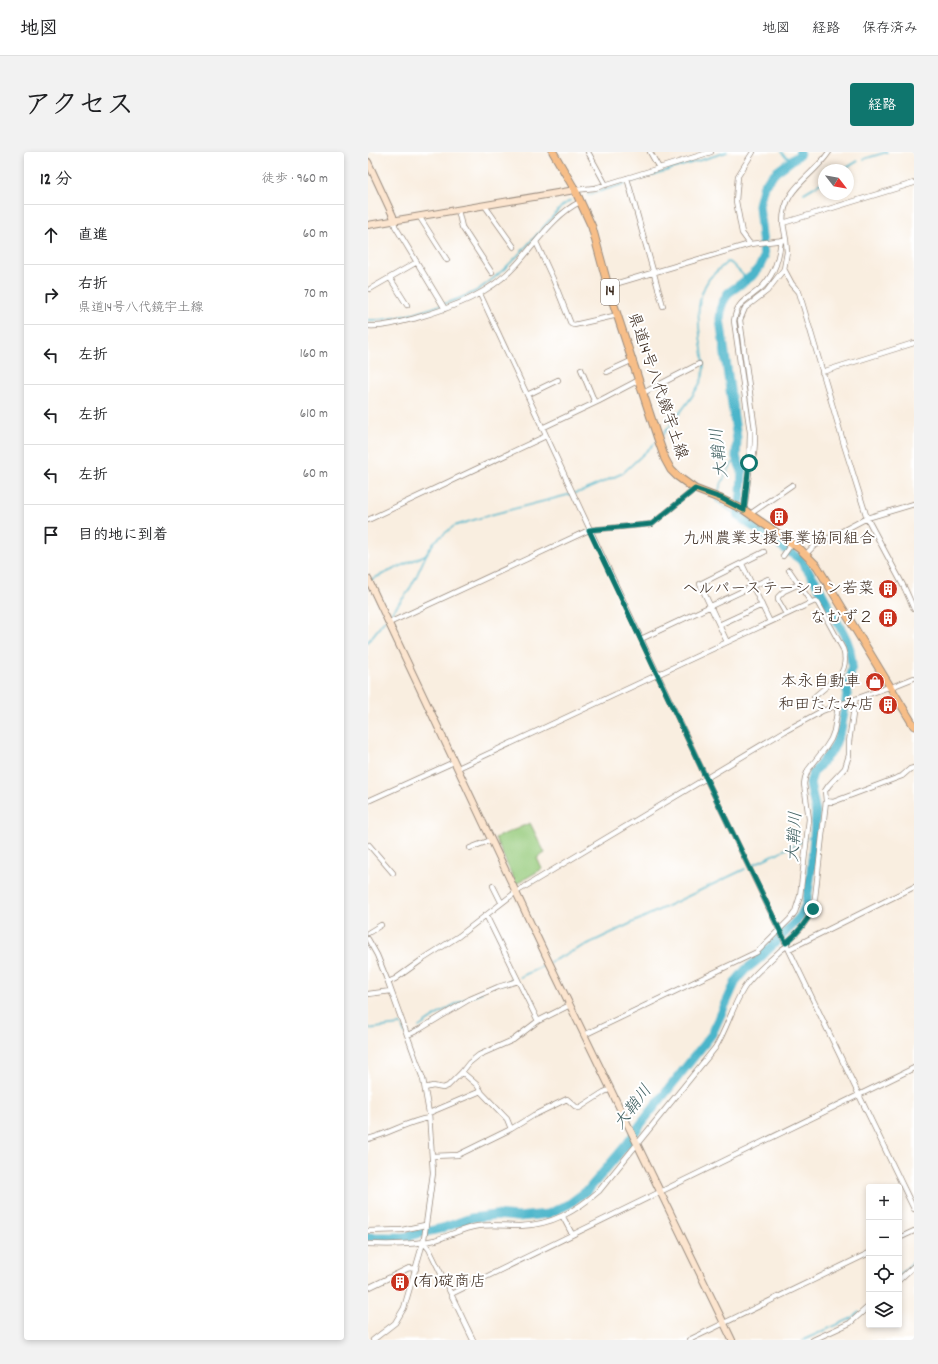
<!DOCTYPE html>
<html lang="ja">
<head>
<meta charset="utf-8">
<style>
	:root { --surface:#fff; --page:#f2f2f2; --text:#202124; --muted:#757577; --line:#e0e0e0; --accent:#0f766e }
	body { margin:0; font-family:Dekko,"Klee One",sans-serif; background:var(--page); color:var(--text) }
	.controls { position:absolute; right:12px; bottom:12px; display:grid; overflow:hidden; border-radius:4px; box-shadow:0 2px 6px #0003 }
	.controls button { width:36px; height:36px; display:grid; place-items:center; padding:0; border:0; border-bottom:1px solid var(--line); background:var(--surface); color:var(--text); font:20px sans-serif }
	.compass { position:absolute; left:450px; top:12px; width:36px; height:36px; border-radius:50%; background:var(--surface); box-shadow:0 2px 6px #0003; rotate:121deg }
	.stop { position:absolute; width:12px; height:12px; margin:-9px; border:3px solid #0f766e; border-radius:50%; background:#fff }
	.stop.end { background:#0f766e; border-color:#fff; box-shadow:0 1px 4px #0008 }
	.list { margin:0; padding:0; list-style:none }
	h2 { display:flex; justify-content:space-between; align-items:center; height:52px; margin:0; padding:0 16px; font-size:17px }
	h2 small { font-size:13px; font-weight:400; color:var(--muted) }
	.list li { display:grid; grid-template-columns:26px 1fr auto; gap:12px; align-items:center; box-sizing:border-box; height:60px; padding:0 16px; border-top:1px solid var(--line) }
	.list b { display:block; font-size:15px; white-space:nowrap }
	.list p { margin:0; font-size:13px; white-space:nowrap; color:var(--muted) }
	.list em { font-size:13px; font-style:normal; color:var(--muted) }
	.icon { flex:none; width:22px; height:22px; fill:none; stroke:currentColor; stroke-width:2; stroke-linecap:round; stroke-linejoin:round }
	.map { position:relative; flex:none; width:546px; height:1188px; overflow:hidden; border-radius:4px }
	header { display:flex; align-items:center; gap:24px; box-sizing:border-box; height:56px; padding:0 20px; background:var(--surface); border-bottom:1px solid var(--line) }
	header strong { font-size:19px }
	nav { display:flex; gap:22px; margin-inline-start:auto; font-size:14px }
	.intro { display:flex; align-items:center; justify-content:space-between; box-sizing:border-box; height:96px; padding:0 24px }
	h1 { margin:0; font-size:28px }
	.button { padding:10px 18px; border-radius:4px; background:var(--accent); color:#fff; font-size:14px; font-weight:700 }
	main { display:flex; gap:24px; padding:0 24px }
	aside { flex:1; background:var(--surface); border-radius:4px; box-shadow:0 2px 6px #0003 }
	.map>svg:first-child { display:block }
	.green { fill:#96cb7c; stroke:#687a4d }
	.lines { fill:none; stroke-linecap:round; stroke-linejoin:round }
	.stream { stroke:#4cb5ca; stroke-width:1.5 }
	.river { stroke:#4cb5ca; stroke-width:9 }
	.street-casing { stroke:#9a8c7f; stroke-width:6 }
	.secondary-casing { stroke:#9a8c7f; stroke-width:8 }
	.primary-casing { stroke:#9a8c7f; stroke-width:9 }
	.street { stroke:#fff; stroke-width:4.5 }
	.secondary { stroke:#fce5cf; stroke-width:6 }
	.primary { stroke:#f7be88; stroke-width:7 }
	.route { stroke:#0f766e; stroke-width:5 }
	.labels { text-anchor:middle; dominant-baseline:central; stroke-width:4; stroke-linejoin:round; paint-order:stroke }
	.shield { fill:#fff; stroke:#766a62; stroke-width:1 }
	.shield-label { font-size:15px; font-weight:bold; fill:#3b2a1e }
	.street-label { font-size:16px; fill:#3b2a1e; stroke:#fff }
	.poi-label { font-size:16px; fill:#3b2a1e; stroke:#fff; text-anchor:end }
	.water-label { font-size:17px; font-style:italic; fill:#426263; stroke:#fff }
</style>
</head>
<body>
<header>
<strong>地図</strong>
<nav><a>地図</a><a>経路</a><a>保存済み</a></nav>
</header>
<div class="intro"><h1>アクセス</h1><a class="button">経路</a></div>
<main>
<aside>
<h2>12 分<small>徒歩 · 960 m</small></h2>
<ul class="list">
<li><svg class="icon" aria-label="ahead" viewBox="0 0 24 24"><path d="M12 20V5M6 11l6-6 6 6"/></svg><div><b>直進</b></div><em>60 m</em></li>
<li><svg class="icon" aria-label="right" viewBox="0 0 24 24"><path d="M7 20v-9h11M14 6l5 5-5 5"/></svg><div><b>右折</b><p>県道14号八代鏡宇土線</p></div><em>70 m</em></li>
<li><svg class="icon" aria-label="left" viewBox="0 0 24 24"><path d="M17 20v-9H6M10 6l-5 5 5 5"/></svg><div><b>左折</b></div><em>160 m</em></li>
<li><svg class="icon" aria-label="left" viewBox="0 0 24 24"><path d="M17 20v-9H6M10 6l-5 5 5 5"/></svg><div><b>左折</b></div><em>610 m</em></li>
<li><svg class="icon" aria-label="left" viewBox="0 0 24 24"><path d="M17 20v-9H6M10 6l-5 5 5 5"/></svg><div><b>左折</b></div><em>60 m</em></li>
<li><svg class="icon" aria-label="arrive" viewBox="0 0 24 24"><path d="M6 21V4h12l-3 4 3 4H6"/></svg><div><b>目的地に到着</b></div></li>
</ul>
</aside>
<div class="map">
<svg width="546" height="1188" viewBox="0 0 546 1188">
	<rect width="100%" height="100%" fill="#fff"/>
	<filter id="ink" filterUnits="userSpaceOnUse"><feTurbulence type="fractalNoise" baseFrequency=".025" numOctaves="2"/><feDisplacementMap in="SourceGraphic" scale="8" xChannelSelector="R" yChannelSelector="G"/><feConvolveMatrix kernelMatrix="1 2 1 2 8 2 1 2 1" color-interpolation-filters="sRGB"/></filter>
	<filter id="wash" filterUnits="userSpaceOnUse"><feTurbulence type="fractalNoise" baseFrequency=".012" numOctaves="4" result="noise"/><feDisplacementMap in="SourceGraphic" scale="16" xChannelSelector="R" yChannelSelector="G"/><feGaussianBlur stdDeviation="0.9" result="paint"/><feColorMatrix in="noise" values="0 0 0 0 0 0 0 0 0 0 0 0 0 0 0 0 0 1.4 0 .05"/><feComposite in="paint" operator="in"/></filter>
	<g filter="url(#wash)">
		<rect width="100%" height="100%" fill="#f9eee0"/>
		<path class="green" d="M162 671 177 701 169 706 174 717 148 732 127 686Z"/>
		<g class="lines">
			<path class="stream" d="M413 0 417 4 424 8
				M496 7 519 0
				M475 18 490 9
				M436 41 456 29
				M220 43 359 0
				M0 168C18 169 36 164 54 159 72 153 91 148 108 139 140 119 169 82 194 54L203 48
				M294 284C304 270 332 238 335 223 337 213 335 202 333 192 330 169 327 148 341 127 346 121 353 116 359 110L363 111 379 127
				M349 342 356 326 368 305
				M348 348V349L370 364
				M2 428 57 403
				M20 465 40 440 48 425 58 403 66 390 86 374 122 363 215 339 255 321 287 291
				M0 490 17 468
				M440 686 446 684
				M384 713 437 688
				M182 810 377 717
				M152 825 179 812
				M134 832 146 827
				M51 875C71 861 91 848 114 840
				M0 877 31 873H33L37 882
				M531 1123 546 1109
				M435 1188 482 1167 491 1160"/>
			<path class="river" d="M0 1085H36L75 1076 103 1066 127 1063 150 1065 180 1062 201 1052 221 1037 259 992 272 973 344 882 368 829 377 818 391 807 432 765 438 753 443 720 448 661 442 631 445 621 465 597 473 578 484 513 482 497 478 486 448 430 432 407 370 364 373 342 374 319 368 305 369 287 352 167 354 152 360 141 384 124 392 114 396 105 391 53 396 33 408 20 431 3 432 0"/>
		</g>
	</g>
	<g filter="url(#ink)">
		<g class="lines">
			<defs>
				<path id="street" d="M220 0 238 33
					M282 0 291 16
					M259 26 295 154
					M546 31 415 71 418 88 419 100 416 117 424 132 431 140 477 296 499 366 537 437 546 457
					M207 38 227 36 343 0
					M117 54 146 95
					M90 58 94 75 124 121
					M51 64 79 108
					M26 69 27 74 77 157
					M415 71C415 35 443 27 461 0
					M168 90 185 127 203 172 206 173 250 163
					M382 92 374 81 368 49 370 24 385 0
					M22 126 39 153
					M240 134 382 92 416 88
					M2 137 49 110
					M112 142 338 626 546 1057
					M0 174C16 175 33 170 48 166 86 155 122 142 149 112 167 92 188 61 212 50
					M213 217 227 251
					M239 220 265 208
					M454 220 546 191
					M275 241 331 212
					M159 243 190 228
					M174 276 231 249 271 228
					M382 316C387 304 387 291 387 278L372 168 377 156 399 139 416 117
					M376 358 381 320 382 280 366 169C369 147 381 148 395 134 407 121 411 106 413 88
					M384 364 385 360 424 333
					M0 368 178 284
					M438 402 446 394 499 366 546 352
					M415 404 424 391
					M374 412 402 470
					M421 418 443 450
					M418 462 410 448V445L416 439 431 432
					M21 471 221 378 284 372 327 337
					M351 473 394 453
					M273 487 400 427
					M359 490 332 432 396 400
					M90 616 447 449 450 451 475 497C478 506 478 514 472 523L446 545 454 559
					M0 649 86 610
					M458 649 465 650 534 624 542 617 546 616
					M1 693 25 721
					M102 696 123 688
					M125 734 133 750
					M118 763 170 869
					M0 781 13 773
					M0 787 9 803 20 830 55 927 61 961 65 1021 56 1087 36 1156 27 1171 5 1188
					M418 791C433 778 443 766 447 746L458 649 457 639 461 633 477 616 481 603V590L487 548
					M421 797 546 735
					M20 830 27 827 55 807 91 784 148 740 417 579 454 559 518 536 526 534 546 526
					M0 842 23 839
					M40 883 52 877 102 847 130 835 150 829
					M216 883 389 800 422 767 427 760 432 744 441 667 436 632 437 626 440 618 458 595 463 587 466 579 470 554
					M94 920 109 933 114 941 139 967 143 977 166 963 199 947 208 955 211 956 236 940 243 937
					M57 936 65 934 75 936 80 934 94 920 101 911 111 903 145 888 170 869 202 853
					M61 961 113 939
					M0 987C21 982 40 969 61 966
					M64 1004 90 1003 143 977
					M195 1065 204 1082
					M0 1079 34 1078 57 1073
					M531 1086 546 1079
					M55 1090 61 1097 83 1142
					M0 1092C22 1093 45 1093 67 1088 81 1084 95 1076 110 1074 124 1072 138 1074 152 1074 184 1073 208 1059 231 1039L347 896C359 877 364 855 376 836 385 822 401 810 413 798L419 794
					M531 1128 546 1114
					M0 1136 41 1116 48 1117
					M105 1188 83 1142 546 916
					M321 1188 501 1101
					M445 1188 482 1171 501 1154"/>
				<path id="secondary" d="M0 10 25 64 26 69
					M0 73 207 38
					M0 427 180 808 364 1188"/>
				<path id="primary" d="M185 0 207 38 224 75 241 138 289 284 297 307 303 318 309 324 327 337 353 347 376 358 432 397 449 414 546 574"/>
			</defs>
			<use href="#street" class="street-casing"/>
			<use href="#secondary" class="secondary-casing"/>
			<use href="#primary" class="primary-casing"/>
			<use href="#street" class="street"/>
			<use href="#secondary" class="secondary"/>
			<use href="#primary" class="primary"/>
		</g>
	</g>
	<g class="lines" filter="url(#ink)">
		<path class="route" d="M381 311 376 358 353 346 327 337 284 372 221 378 338 626 418 791C430 781 438 771 445 757"/>
	</g>
	<defs>
		<symbol id="building-disc" viewBox="-11 -11 22 22"><circle r="9.5" fill="#c8321e" stroke="#fff"/><path d="M-4-6H4V6H1V3H-1V6H-4ZM-2.5-4.3h1.7v1.8h-1.7ZM.8-4.3h1.7v1.8H.8ZM-2.5-1h1.7V.8h-1.7ZM.8-1h1.7V.8H.8Z" fill="#fff"/></symbol>
		<symbol id="shop-disc" viewBox="-11 -11 22 22"><circle r="9.5" fill="#c8321e" stroke="#fff"/><path d="M-5-2.5h2.3a2.7 3.5 0 0 1 5.4 0H5L5.5 6h-11ZM-1.5-2.5h3a1.5 2.3 0 0 0-3 0Z" fill="#fff"/></symbol>
	</defs>
	<g fill-rule="evenodd">
		<use href="#building-disc" x="400" y="354" width="22" height="22"/>
		<use href="#building-disc" x="509" y="426" width="22" height="22"/>
		<use href="#building-disc" x="509" y="455" width="22" height="22"/>
		<use href="#shop-disc" x="496" y="519" width="22" height="22"/>
		<use href="#building-disc" x="509" y="542" width="22" height="22"/>
		<use href="#building-disc" x="21" y="1119" width="22" height="22"/>
	</g>
	<g class="labels">
		<rect class="shield" x="233" y="127" width="18" height="26" rx="3"/>
		<g class="shield-label">
			<text x="242" y="140">14</text>
		</g>
		<g class="street-label">
			<text transform="translate(289 234) rotate(71)">県道14号八代鏡宇土線</text>
		</g>
		<g class="poi-label">
			<text x="411" y="387" text-anchor="middle">九州農業支援事業協同組合</text>
			<text x="506" y="437">ヘルパーステーション若菜</text>
			<text x="506" y="466">なむず２</text>
			<text x="493" y="530">本永自動車</text>
			<text x="506" y="553">和田たたみ店</text>
			<text x="46" y="1130" text-anchor="start">(有)碇商店</text>
		</g>
		<g class="water-label">
			<text transform="translate(353 301) rotate(-96)">大鞘川</text>
			<text transform="translate(428 685) rotate(-86)">大鞘川</text>
			<text transform="translate(266 956) rotate(-52)">大鞘川</text>
		</g>
	</g>
</svg>
<div class="controls">
<button>+</button>
<button>−</button>
<button><svg class="icon" aria-label="locate" viewBox="0 0 24 24"><circle cx="12" cy="12" r="6"/><path d="M12 2v4M12 18v4M2 12h4M18 12h4"/></svg></button>
<button><svg class="icon" aria-label="layers" viewBox="0 0 24 24"><path d="M12 4l9 5-9 5-9-5zM3 14l9 5 9-5"/></svg></button>
</div>
<svg class="compass" viewBox="-18 -18 36 36"><path d="M0-13l5 13h-10z" fill="#e53935"/><path d="M0 13l5-13h-10z" fill="#757577"/></svg>
<div class="stop" style="left:381px;top:311px"></div>
<div class="stop end" style="left:445px;top:757px"></div>
</div>
</main>
</body>
</html>
